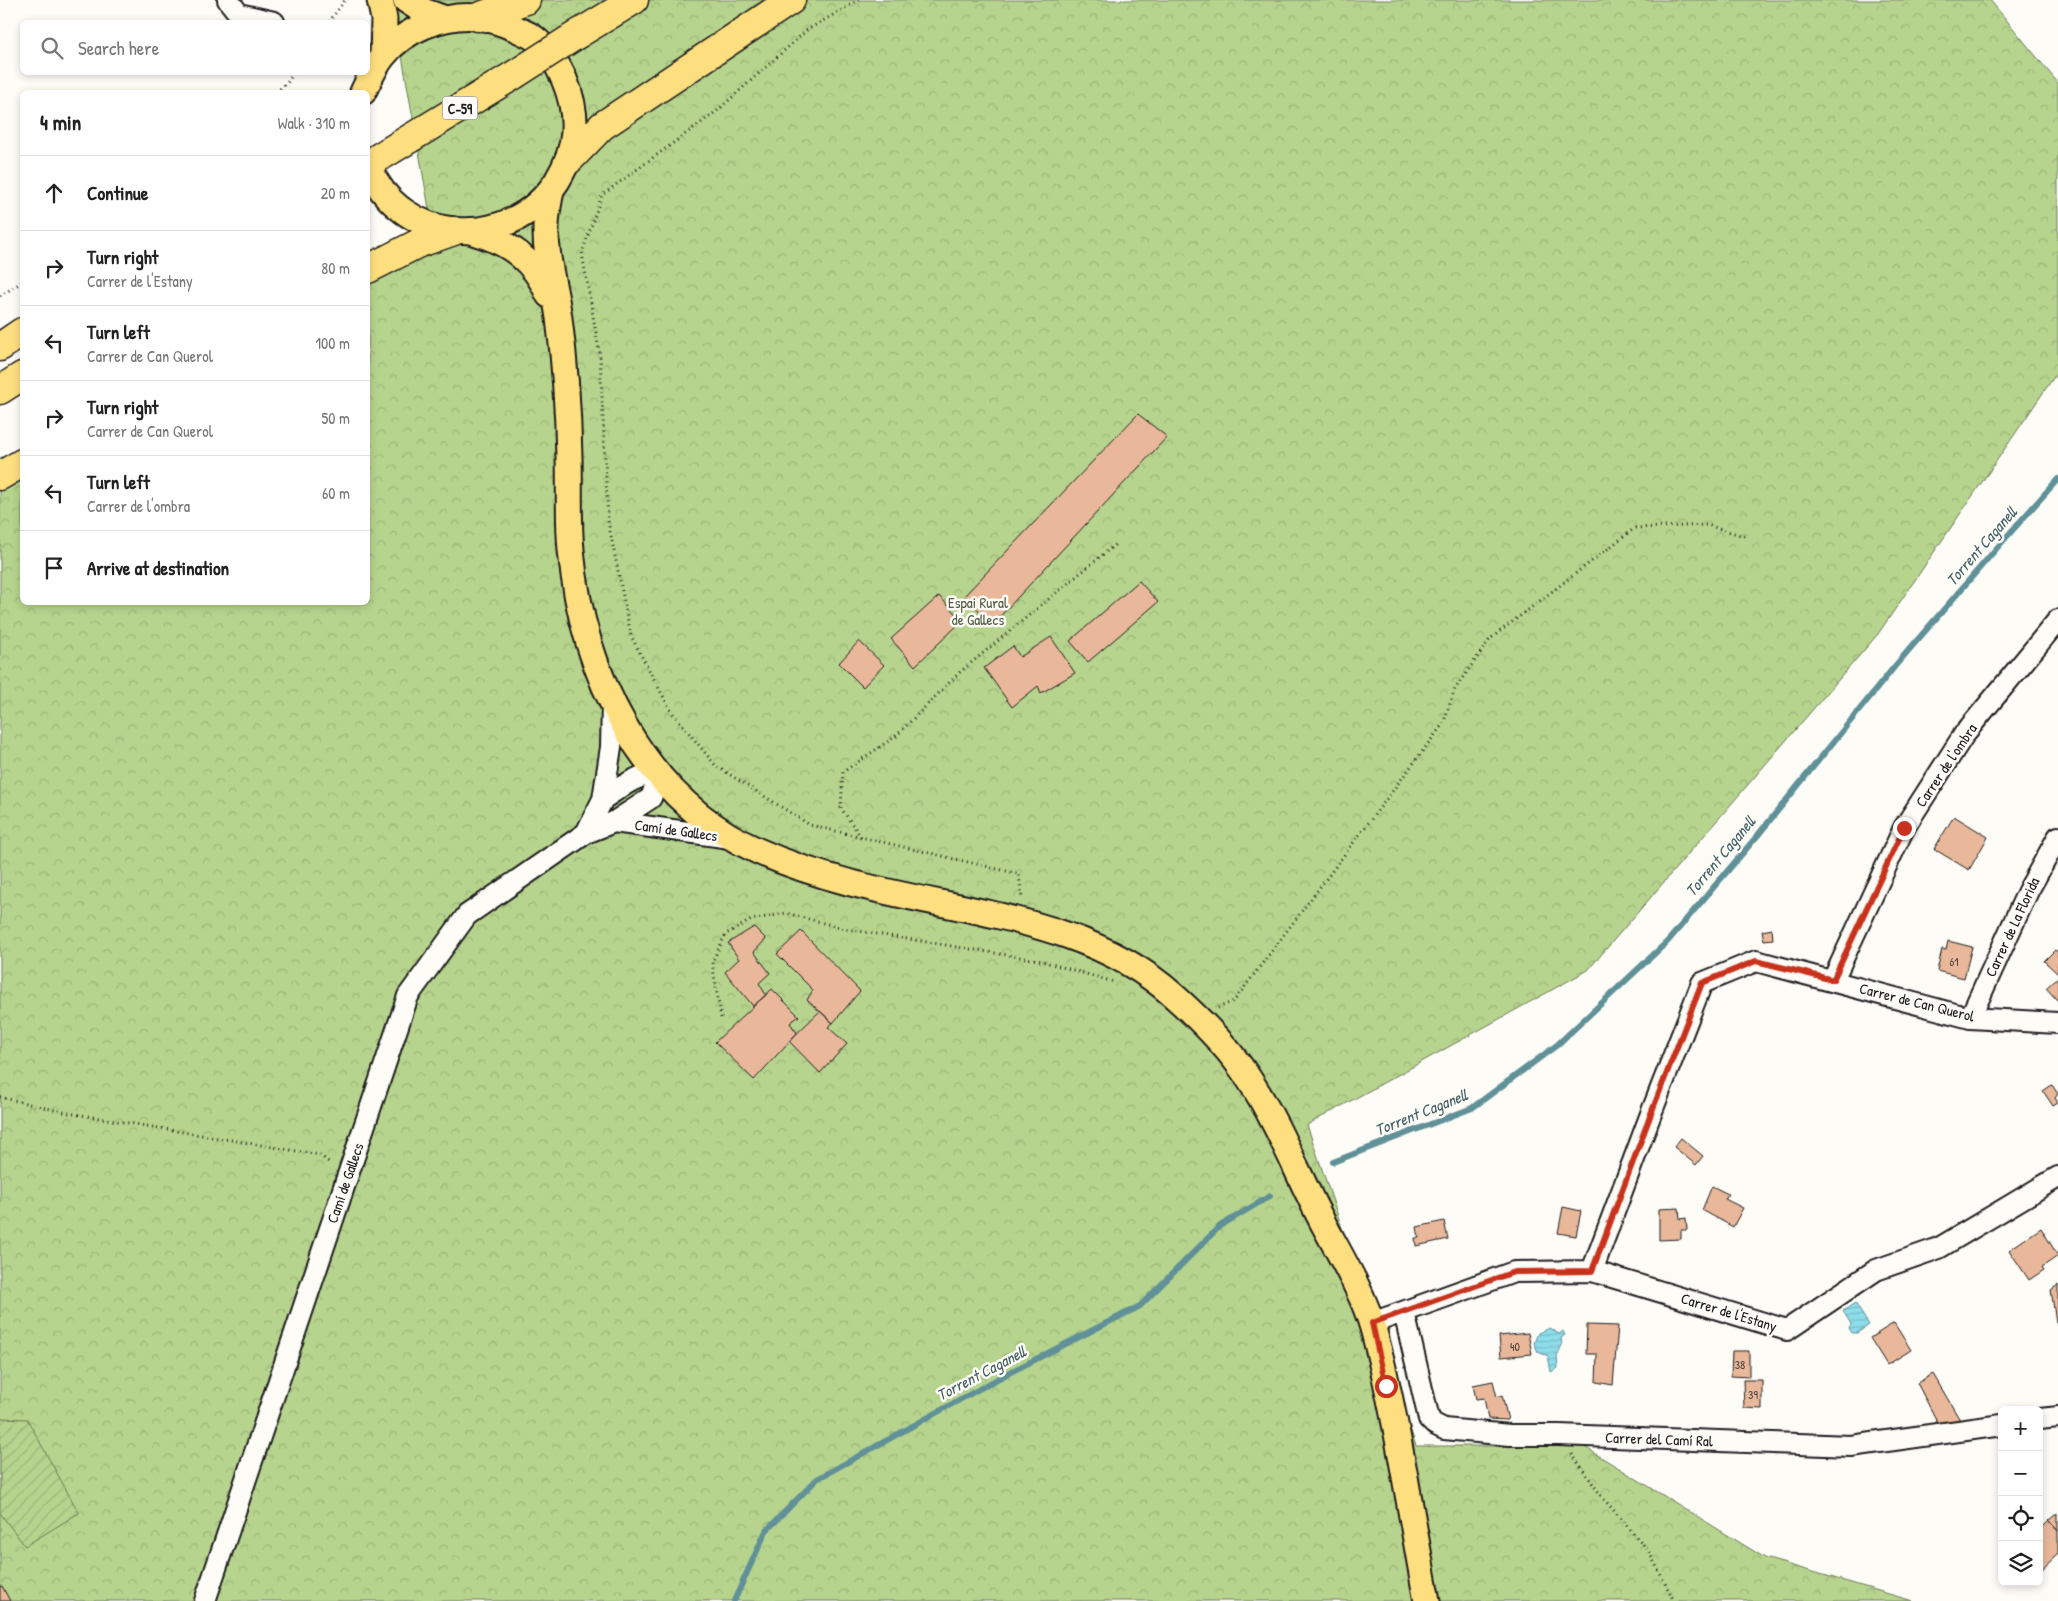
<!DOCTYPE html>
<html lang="en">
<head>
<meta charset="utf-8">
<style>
	:root { --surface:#fff; --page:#f6f6f6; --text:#222; --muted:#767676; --line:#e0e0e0 }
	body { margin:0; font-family:"Patrick Hand",sans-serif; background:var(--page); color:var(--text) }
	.controls { position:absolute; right:15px; bottom:15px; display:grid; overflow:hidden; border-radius:8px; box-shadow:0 2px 8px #0003 }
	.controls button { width:45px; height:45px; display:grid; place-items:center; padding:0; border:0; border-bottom:1px solid var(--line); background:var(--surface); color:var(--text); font:25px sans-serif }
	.stop { position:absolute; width:15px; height:15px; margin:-11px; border:4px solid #c8321e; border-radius:50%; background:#fff }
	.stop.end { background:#c8321e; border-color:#fff; box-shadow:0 1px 5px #0008 }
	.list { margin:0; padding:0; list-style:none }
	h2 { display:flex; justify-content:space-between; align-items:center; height:65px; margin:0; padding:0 20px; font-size:21px }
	h2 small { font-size:16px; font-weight:400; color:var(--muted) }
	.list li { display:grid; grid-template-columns:32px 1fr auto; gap:15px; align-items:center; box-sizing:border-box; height:75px; padding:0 20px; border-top:1px solid var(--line) }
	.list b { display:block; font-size:19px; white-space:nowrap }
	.list p { margin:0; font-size:16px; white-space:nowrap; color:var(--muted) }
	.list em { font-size:16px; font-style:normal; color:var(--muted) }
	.icon { flex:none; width:28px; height:28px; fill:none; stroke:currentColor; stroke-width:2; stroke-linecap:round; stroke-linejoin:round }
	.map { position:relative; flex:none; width:2058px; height:1601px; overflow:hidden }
	.search { position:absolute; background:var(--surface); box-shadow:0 2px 8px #0003; left:20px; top:20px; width:350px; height:55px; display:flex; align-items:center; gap:12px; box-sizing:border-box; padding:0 18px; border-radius:8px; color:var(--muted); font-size:19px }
	.panel { position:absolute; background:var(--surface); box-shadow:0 2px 8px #0003; left:20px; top:90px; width:350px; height:515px; border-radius:8px }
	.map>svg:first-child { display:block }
	.park { fill:url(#park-crowns); stroke:#697854 }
	.garden { fill:url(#garden-furrows); stroke:#697854 }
	.water { fill:url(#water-rules); stroke:#609098 }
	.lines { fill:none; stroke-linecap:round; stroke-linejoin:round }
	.stream { stroke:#609098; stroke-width:6 }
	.building { fill:#e9b89a; stroke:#1c1c1c }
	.minor-casing { stroke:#1c1c1c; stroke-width:24 }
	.major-casing { stroke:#1c1c1c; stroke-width:29 }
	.highway-casing { stroke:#1c1c1c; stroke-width:31 }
	.path { stroke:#1c1c1c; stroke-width:3; stroke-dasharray:1 4; stroke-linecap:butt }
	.minor { stroke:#fdfcf7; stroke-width:20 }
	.major { stroke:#fedf80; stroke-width:25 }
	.highway { stroke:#fedf80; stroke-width:28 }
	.highway-bridge-casing { stroke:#1c1c1c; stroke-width:31; stroke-linecap:butt }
	.highway-bridge { stroke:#fedf80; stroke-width:28 }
	.route { stroke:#c8321e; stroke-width:6 }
	.labels { text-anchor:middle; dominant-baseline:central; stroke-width:5; stroke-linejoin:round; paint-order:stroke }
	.number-label { font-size:12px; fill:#4f433c }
	.shield { fill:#fdfcf7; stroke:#605f5e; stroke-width:1 }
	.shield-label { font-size:14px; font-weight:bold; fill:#1c1c1c }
	.park-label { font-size:15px; fill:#525c44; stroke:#fdfcf7 }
	.street-label { font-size:15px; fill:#1c1c1c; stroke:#fdfcf7 }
	.water-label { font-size:16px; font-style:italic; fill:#446064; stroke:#fdfcf7 }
</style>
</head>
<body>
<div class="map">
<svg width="2058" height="1601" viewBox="0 0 2058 1601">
	<defs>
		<pattern id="park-crowns" width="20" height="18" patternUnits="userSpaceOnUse" patternTransform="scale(1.25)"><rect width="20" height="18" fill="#b6d48d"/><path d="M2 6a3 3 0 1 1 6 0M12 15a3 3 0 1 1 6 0" fill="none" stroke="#9cb579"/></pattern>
		<pattern id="garden-furrows" width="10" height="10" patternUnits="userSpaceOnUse" patternTransform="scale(1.25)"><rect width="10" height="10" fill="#b6d48d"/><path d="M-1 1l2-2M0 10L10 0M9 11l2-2" fill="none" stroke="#9cb579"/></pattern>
		<pattern id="water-rules" width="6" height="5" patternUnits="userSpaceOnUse" patternTransform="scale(1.25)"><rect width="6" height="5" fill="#8eddeb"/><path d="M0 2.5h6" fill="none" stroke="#7abdc9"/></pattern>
	</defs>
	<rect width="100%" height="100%" fill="#fdfcf7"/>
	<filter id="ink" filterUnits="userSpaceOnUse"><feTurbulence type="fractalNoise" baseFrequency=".02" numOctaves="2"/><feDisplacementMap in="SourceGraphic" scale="10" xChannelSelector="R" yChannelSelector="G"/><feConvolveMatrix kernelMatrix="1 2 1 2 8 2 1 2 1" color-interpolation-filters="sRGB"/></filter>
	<g filter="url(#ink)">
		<path class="park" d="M392 0H1990L2058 83V371L1878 634 1588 970 1307 1125 1416 1446H1583L1765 1558 1913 1601H0V488L22 475V602H368V285L436 248Z"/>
		<path class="garden" d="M0 1418 27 1419 79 1513 25 1546 0 1513Z"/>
		<path class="water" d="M1855 1303 1869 1325 1857 1333H1852L1849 1328 1851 1324 1843 1311Z
			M1550 1328 1559 1334 1563 1331 1565 1335 1561 1338 1562 1345 1557 1356 1558 1368 1551 1372 1548 1356 1538 1352 1534 1343 1538 1333Z"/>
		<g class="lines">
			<path class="stream" d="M1333 1162 1472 1108 1557 1045 1668 941 1758 835 1895 666 2002 542 2058 479
				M734 1601 766 1531 817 1479 999 1378 1140 1306 1220 1226 1270 1196"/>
		</g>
		<path class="building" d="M1138 414 1167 437 993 624 964 596Z
			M1139 581 1158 602 1088 662 1070 641Z
			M939 596 962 621 915 666 891 639Z
			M1051 637 1075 673 1041 693 1038 686 1012 707 984 668 1013 646 1020 657Z
			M859 641 884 665 863 687 839 663Z
			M1954 816 1988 837 1969 870 1934 849Z
			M754 927 766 939 754 952 770 973 759 983 766 995 753 1006 725 972 739 959 728 943Z
			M1772 929 1773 939 1764 940 1762 931Z
			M801 931 860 991 833 1023 807 1000 813 990 777 954Z
			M1948 941 1972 947 1964 978 1937 971 1942 949 1946 950Z
			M2055 950 2058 952V974L2044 961Z
			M2058 977V1001L2046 988Z
			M772 989 799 1016 790 1023 797 1033 754 1080 715 1042Z
			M820 1011 833 1023 828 1027 847 1044 820 1073 789 1041Z
			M2052 1085 2058 1094 2055 1098 2058 1103 2053 1106 2043 1091Z
			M1681 1138 1703 1156 1696 1165 1674 1147Z
			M1712 1186 1728 1194 1725 1199 1743 1208 1733 1227 1702 1210Z
			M1563 1207 1581 1211 1576 1236 1558 1233Z
			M1679 1208 1680 1219 1686 1218 1687 1230H1681V1239L1659 1240V1209Z
			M1444 1221 1448 1239 1416 1246 1415 1238H1419L1417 1227Z
			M2041 1228 2058 1256 2042 1267 2044 1270 2029 1280 2009 1250Z
			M2058 1285V1322H2056L2051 1290Z
			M1894 1323 1911 1350 1887 1365 1870 1338Z
			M1587 1325 1618 1326 1613 1385 1596 1382 1597 1354H1586Z
			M1528 1333 1532 1354 1501 1357 1499 1336Z
			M1732 1351H1749V1377L1731 1376Z
			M1933 1374 1960 1420 1938 1423 1917 1383Z
			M1743 1380H1762V1409L1744 1408Z
			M1493 1381 1497 1397 1502 1395 1508 1420 1488 1419 1484 1398 1476 1399 1473 1385Z
			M2058 1513V1531L2049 1521Z
			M2049 1521 2058 1531V1554L2039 1572V1531Z
			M2 1586 10 1601H0V1587Z"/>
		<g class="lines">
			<defs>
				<path id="minor" d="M228 0 239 14 274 22
					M614 822 731 838
					M586 833 603 799 611 747 612 703
					M1833 980 1904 828 1965 733 2058 620
					M1970 1018 2028 891 2058 837
					M1592 1271 1652 1111 1702 983 1756 961 1970 1018 2058 1023
					M1404 1312 1429 1419 1434 1424 1444 1429 1510 1435H1559L1851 1446 2002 1425
					M1372 1323 1514 1272 1592 1271 1787 1330 1876 1270 1939 1248 2058 1177
					M2039 1419 2058 1417
					M205 1601 408 996 467 915 586 833 614 822 651 798 656 784V773C636 775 620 788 603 799"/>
				<path id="major" d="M380 0 384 19 383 56
					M406 0 423 11 445 19
					M363 92C369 80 374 67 383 56 404 29 444 14 477 17 491 18 505 24 517 29 522 32 529 34 534 38 560 59 576 98 574 132 573 150 566 166 557 181 510 253 400 246 368 165
					M551 190C549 202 546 214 546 227 545 257 555 288 559 318 565 364 568 411 569 457 570 488 568 519 571 550 582 671 641 798 758 851 818 878 882 891 945 904 1026 921 1111 939 1174 996 1202 1021 1229 1048 1249 1079 1278 1123 1297 1173 1321 1219 1339 1254 1362 1290 1373 1328 1397 1417 1410 1510 1427 1601
					M473 232C509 242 534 260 549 295"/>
				<path id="highway" d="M478 17 526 0
					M578 34 634 0
					M569 160 602 126 791 0
					M368 164 514 75
					M368 269 417 244 454 231
					M0 347 22 332
					M0 390 22 376
					M0 476 22 463"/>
			</defs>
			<use href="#minor" class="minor-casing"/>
			<use href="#major" class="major-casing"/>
			<use href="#highway" class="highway-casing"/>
			<path class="path" d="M859 0 807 30 717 111 602 195 582 253 600 356 608 521 631 636 671 711 716 766 810 825 1019 874 1022 899
				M329 22 345 0
				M276 92 287 83 294 72
				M0 296 22 282
				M861 837 841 808 843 772 896 736 960 672 1117 543
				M1218 1008 1234 1001 1443 724 1455 689 1490 639 1635 528 1707 525 1747 537
				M721 1018 712 962 726 934 751 920 786 913 846 929 1038 960 1114 982
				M0 1097 63 1112 320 1155 331 1164
				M1572 1454 1602 1497 1648 1550 1674 1601"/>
			<use href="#minor" class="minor"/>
			<use href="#major" class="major"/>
			<use href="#highway" class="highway"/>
			<defs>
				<path id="highway-bridge" d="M514 75 578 34"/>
			</defs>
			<use href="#highway-bridge" class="highway-bridge-casing"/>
			<use href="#highway-bridge" class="highway-bridge"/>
		</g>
	</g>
	<g class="lines" filter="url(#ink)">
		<path class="route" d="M1386 1386 1372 1323 1514 1272 1592 1271 1652 1111 1702 983 1756 961 1833 980 1904 828"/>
	</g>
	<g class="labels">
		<g class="number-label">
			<text x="1954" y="961">61</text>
			<text x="1515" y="1346">40</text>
			<text x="1740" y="1364">38</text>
			<text x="1753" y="1394">39</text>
		</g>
		<rect class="shield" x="442.5" y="96.5" width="35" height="23" rx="4"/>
		<g class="shield-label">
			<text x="460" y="108">C-59</text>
		</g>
		<g class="park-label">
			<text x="978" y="602">Espai Rural<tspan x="978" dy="17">de Gallecs</tspan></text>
		</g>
		<g class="street-label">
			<text transform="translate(1946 765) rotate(-56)">Carrer de l'ombra</text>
			<text transform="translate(676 830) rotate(8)">Camí de Gallecs</text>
			<text transform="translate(2012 927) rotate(-65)">Carrer de La Florida</text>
			<text transform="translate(1917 1002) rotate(14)">Carrer de Can Querol</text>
			<text transform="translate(345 1183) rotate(-71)">Camí de Gallecs</text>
			<text transform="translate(1729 1312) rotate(17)">Carrer de l'Estany</text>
			<text transform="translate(1659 1439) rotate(2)">Carrer del Camí Ral</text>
		</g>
		<g class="water-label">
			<text transform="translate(1981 546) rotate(-49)">Torrent Caganell</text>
			<text transform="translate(1720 856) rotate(-50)">Torrent Caganell</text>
			<text transform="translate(1421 1112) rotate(-22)">Torrent Caganell</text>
			<text transform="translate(981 1373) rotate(-28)">Torrent Caganell</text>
		</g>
	</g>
</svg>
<div class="controls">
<button>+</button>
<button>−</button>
<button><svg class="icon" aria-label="locate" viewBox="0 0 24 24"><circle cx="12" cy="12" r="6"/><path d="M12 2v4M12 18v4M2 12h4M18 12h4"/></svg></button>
<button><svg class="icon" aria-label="layers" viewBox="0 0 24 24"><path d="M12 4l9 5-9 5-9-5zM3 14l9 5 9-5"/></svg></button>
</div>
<div class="stop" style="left:1386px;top:1386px"></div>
<div class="stop end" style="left:1904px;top:828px"></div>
<div class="search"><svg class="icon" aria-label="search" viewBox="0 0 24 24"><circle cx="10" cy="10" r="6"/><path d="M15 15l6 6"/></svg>Search here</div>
<section class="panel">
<h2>4 min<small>Walk · 310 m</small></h2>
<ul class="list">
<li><svg class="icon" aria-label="ahead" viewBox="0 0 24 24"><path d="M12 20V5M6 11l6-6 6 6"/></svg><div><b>Continue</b></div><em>20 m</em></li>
<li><svg class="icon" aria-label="right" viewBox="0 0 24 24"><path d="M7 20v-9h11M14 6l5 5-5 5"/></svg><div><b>Turn right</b><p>Carrer de l'Estany</p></div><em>80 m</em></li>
<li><svg class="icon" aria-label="left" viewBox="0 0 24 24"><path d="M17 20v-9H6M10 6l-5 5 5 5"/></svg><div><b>Turn left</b><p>Carrer de Can Querol</p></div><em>100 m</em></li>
<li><svg class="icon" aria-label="right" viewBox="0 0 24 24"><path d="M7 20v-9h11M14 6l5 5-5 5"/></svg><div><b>Turn right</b><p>Carrer de Can Querol</p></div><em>50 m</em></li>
<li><svg class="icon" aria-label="left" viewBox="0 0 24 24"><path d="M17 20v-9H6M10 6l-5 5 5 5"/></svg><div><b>Turn left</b><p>Carrer de l'ombra</p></div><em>60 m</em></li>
<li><svg class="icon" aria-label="arrive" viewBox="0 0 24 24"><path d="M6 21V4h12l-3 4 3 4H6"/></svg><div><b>Arrive at destination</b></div></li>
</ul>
</section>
</div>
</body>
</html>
